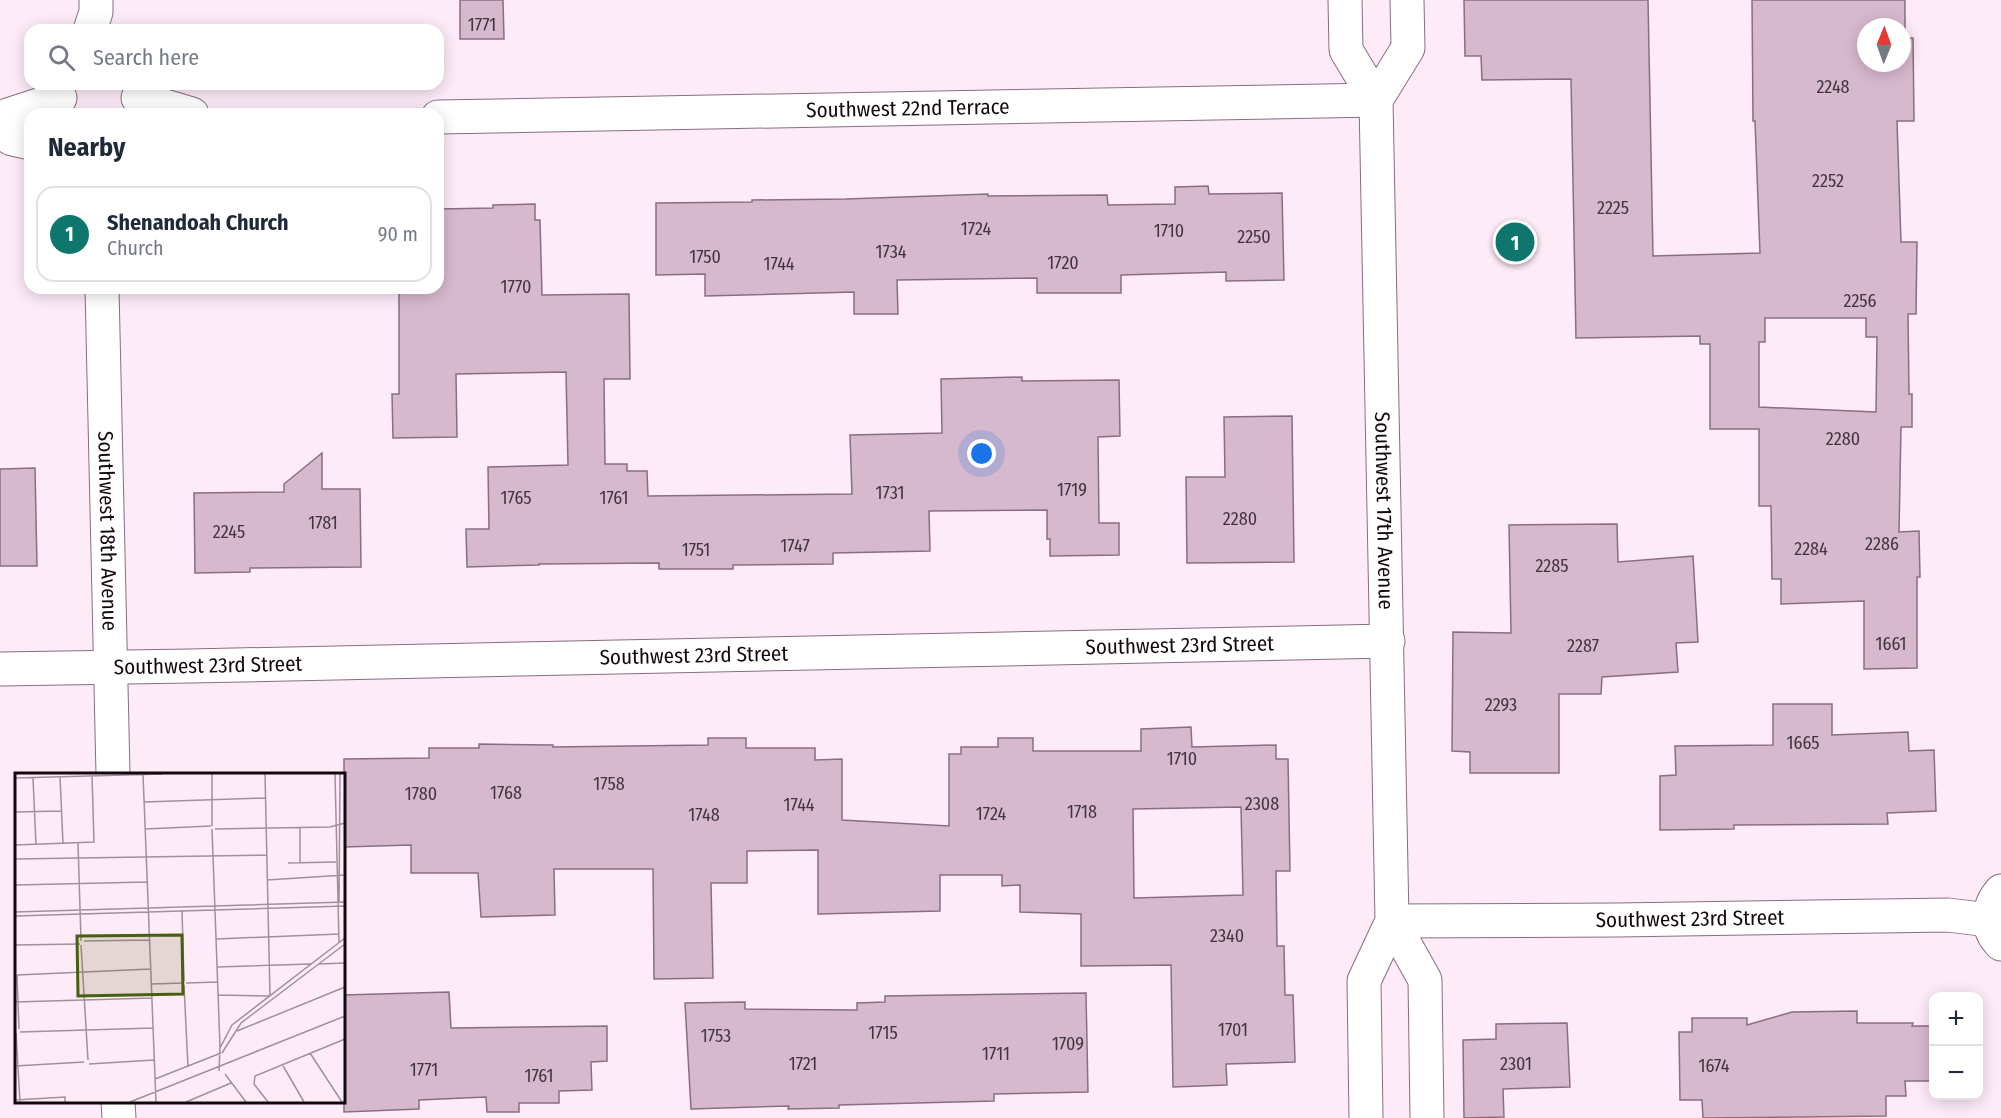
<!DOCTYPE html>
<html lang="en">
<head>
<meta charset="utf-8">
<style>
	:root { --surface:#fff; --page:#f2f2f3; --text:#1f2937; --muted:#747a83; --line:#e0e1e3; --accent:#0f766e }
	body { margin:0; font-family:"Fira Sans Condensed",sans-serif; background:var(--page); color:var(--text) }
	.controls { position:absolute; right:18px; bottom:18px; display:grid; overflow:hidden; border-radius:12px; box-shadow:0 3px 15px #0003 }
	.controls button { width:54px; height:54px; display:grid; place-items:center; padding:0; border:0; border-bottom:2px solid var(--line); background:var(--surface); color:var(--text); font:30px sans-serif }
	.compass { position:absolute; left:1857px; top:18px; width:54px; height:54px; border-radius:50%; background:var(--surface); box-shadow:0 3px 15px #0003; rotate:1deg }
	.you { position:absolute; left:982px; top:454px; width:21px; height:21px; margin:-15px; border:4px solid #fff; border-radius:50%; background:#1a73e8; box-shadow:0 0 0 9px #1a73e833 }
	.badge { display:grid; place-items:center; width:39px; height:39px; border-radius:50%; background:var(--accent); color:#fff; font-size:20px; font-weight:700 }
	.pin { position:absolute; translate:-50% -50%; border:3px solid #fff; box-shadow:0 2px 6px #0006 }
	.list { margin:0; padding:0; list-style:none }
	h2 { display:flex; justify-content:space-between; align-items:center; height:78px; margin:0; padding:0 24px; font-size:26px }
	h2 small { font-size:20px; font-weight:400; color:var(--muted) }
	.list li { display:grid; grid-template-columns:39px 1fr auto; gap:18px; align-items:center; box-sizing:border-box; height:96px; margin:0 12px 12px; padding:0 12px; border:2px solid var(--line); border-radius:18px }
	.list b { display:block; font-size:22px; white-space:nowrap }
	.list p { margin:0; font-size:20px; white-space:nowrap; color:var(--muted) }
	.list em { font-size:20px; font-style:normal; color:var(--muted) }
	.icon { flex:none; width:33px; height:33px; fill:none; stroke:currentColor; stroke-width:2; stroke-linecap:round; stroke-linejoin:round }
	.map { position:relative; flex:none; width:2001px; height:1118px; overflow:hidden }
	.search { position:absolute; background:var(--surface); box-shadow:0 3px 15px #0003; left:24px; top:24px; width:420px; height:66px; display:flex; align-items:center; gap:15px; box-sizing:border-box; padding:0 21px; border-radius:18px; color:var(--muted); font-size:22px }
	.panel { position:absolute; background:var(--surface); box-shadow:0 3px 15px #0003; left:24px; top:108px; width:420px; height:186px; border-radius:18px }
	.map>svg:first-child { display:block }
	.building { fill:#d7b9ce; stroke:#896e81; stroke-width:1.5; fill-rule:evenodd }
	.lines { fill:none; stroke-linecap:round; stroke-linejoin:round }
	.minor-casing { stroke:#886d80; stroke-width:35 }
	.secondary-casing { stroke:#886d80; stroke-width:35 }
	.minor { stroke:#fff; stroke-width:33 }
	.secondary { stroke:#fff; stroke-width:33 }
	.labels { text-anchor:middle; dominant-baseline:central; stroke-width:6; stroke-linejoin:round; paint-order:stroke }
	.number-label { font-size:18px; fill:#43343f }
	.street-label { font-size:21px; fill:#12080f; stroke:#feebf8 }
	.inset-road { fill:none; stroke:#a0909b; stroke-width:1.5 }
	.view { fill:#47600f; fill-opacity:0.15; stroke:#47600f; stroke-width:3 }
	.inset-edge { fill:none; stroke:#12080f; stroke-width:3 }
</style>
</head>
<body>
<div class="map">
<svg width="2001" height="1118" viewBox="0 0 2001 1118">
	<rect width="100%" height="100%" fill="#feebf8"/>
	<path class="building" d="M460 0H503L504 39H460Z
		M1464 0H1648L1653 256 1760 253 1755 121H1753L1752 0H1905V38H1913L1914 121H1897L1901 242H1917L1916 314H1908L1909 394H1912V427H1901L1899 532 1919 531 1920 577H1917V668L1864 669V601L1781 604V579H1772L1771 506H1759V429H1710V344H1700V336L1576 338 1571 79 1482 80 1481 56H1465ZM1866 27H1902V63H1866ZM1765 318H1866V337H1877L1876 412 1759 407V342H1765Z
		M1208 186 1209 194 1282 193 1284 280 1226 281V272L1121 275V293H1037V278L897 280 898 314H854V292L705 296V274L656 275V203L752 202V200L846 199 988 194V196L1107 195 1108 205 1175 204V187Z
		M535 204V220H540L542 295 629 294 630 379H604L605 464H627V471H647L648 496 852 494 850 435 942 433 941 379 1022 377V381L1119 380 1120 436 1098 437 1099 523H1119V555L1050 556V539H1047V510L929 511 930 551 833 553V564L733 565V569H659V563L539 564V565L467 567 466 529H489L488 467 568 465 566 372 456 374 457 437 393 438 392 394H399V288H438V209L493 208V205Z
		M1292 416 1294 562 1187 563 1186 477H1225L1224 417Z
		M322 453V489H360L361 567 250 568V572L195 573 194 493 284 492V484Z
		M35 468 37 566H0V469Z
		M1617 524 1618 562 1693 556 1698 642 1676 643 1678 672 1602 677 1601 694H1559V773H1470V752L1452 751 1453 632 1511 633 1509 525Z
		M1773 704H1832V735L1908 732 1909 751 1934 750 1936 811 1887 813 1888 824 1734 825V829L1660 830V776L1676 775 1675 746 1773 745Z
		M1191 727 1192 747 1276 745V759H1288L1290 871H1276L1277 946H1284L1285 995H1293L1295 1062 1226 1064 1227 1085 1173 1087 1171 965 1081 966V914L1020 912V885L1002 886V875H940V911L818 914V850L747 851V883H711L713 978 654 979 653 869H554L555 915 481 917 478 873H411V845L344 847V759L429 758V748H479V744L553 745V747L708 745V738H746V748H815V760L842 759V820L949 826V754H961V747H998V738H1033V751H1141V729ZM1241 807 1243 895 1134 898 1133 809Z
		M449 992 451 1028 607 1026V1061L591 1062 592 1090 559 1091V1103H519V1112H487L486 1097 419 1100V1109L344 1112V995Z
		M1086 993 1088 1092 994 1094V1101L839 1105V1108L788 1109 789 1106 691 1109 685 1003 745 1002V1009L857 1010V1003L885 1002V996Z
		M1857 1011V1023H1913L1912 1026H1934V1081H1905L1906 1096H1886V1116L1703 1118 1702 1100H1680L1679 1032H1692V1018H1747V1025L1792 1012Z
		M1567 1023 1570 1087 1503 1089 1504 1117 1464 1118 1463 1040 1496 1039V1024Z"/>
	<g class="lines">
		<defs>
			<g id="minor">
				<path d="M90 30 96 12V0"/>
				<path d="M138 98 192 114"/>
				<path id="s1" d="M438 117 1376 100"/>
				<path d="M0 120 8 115 60 98"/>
				<path d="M0 132 12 139 30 143"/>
				<path id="s2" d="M102 288 113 774"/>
				<path id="s3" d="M0 669 190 666 1388 641"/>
				<path d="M2001 891C1987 907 1985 928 2001 944"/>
				<path id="s4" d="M1392 921 1617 920 1948 915 1989 920"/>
				<path d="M118 1102 119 1118"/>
			</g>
			<g id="secondary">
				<path id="s5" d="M1345 0 1346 50 1376 100 1392 921 1364 981 1366 1118"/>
				<path d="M1376 100 1408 48 1407 0"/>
				<path d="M1392 921 1425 980 1427 1118"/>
			</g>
		</defs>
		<use href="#minor" class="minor-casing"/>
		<use href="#secondary" class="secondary-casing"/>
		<use href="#minor" class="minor"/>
		<use href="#secondary" class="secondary"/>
	</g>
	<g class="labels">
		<g class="number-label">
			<text x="482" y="25">1771</text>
			<text x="1833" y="87">2248</text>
			<text x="1828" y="181">2252</text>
			<text x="1613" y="208">2225</text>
			<text x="976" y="229">1724</text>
			<text x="1169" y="231">1710</text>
			<text x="1254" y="237">2250</text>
			<text x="891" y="252">1734</text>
			<text x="705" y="257">1750</text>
			<text x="1063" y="263">1720</text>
			<text x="779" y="264">1744</text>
			<text x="516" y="287">1770</text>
			<text x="1860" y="301">2256</text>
			<text x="1843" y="439">2280</text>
			<text x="1072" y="490">1719</text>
			<text x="890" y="493">1731</text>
			<text x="516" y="498">1765</text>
			<text x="614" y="498">1761</text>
			<text x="1240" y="519">2280</text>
			<text x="323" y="523">1781</text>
			<text x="229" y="532">2245</text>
			<text x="1882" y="544">2286</text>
			<text x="795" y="546">1747</text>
			<text x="1811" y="549">2284</text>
			<text x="696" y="550">1751</text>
			<text x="1552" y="566">2285</text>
			<text x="1891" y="644">1661</text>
			<text x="1583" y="646">2287</text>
			<text x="1501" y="705">2293</text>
			<text x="1803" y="743">1665</text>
			<text x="1182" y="759">1710</text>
			<text x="609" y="784">1758</text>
			<text x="506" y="793">1768</text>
			<text x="421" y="794">1780</text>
			<text x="1262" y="804">2308</text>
			<text x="799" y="805">1744</text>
			<text x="1082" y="812">1718</text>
			<text x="991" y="814">1724</text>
			<text x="704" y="815">1748</text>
			<text x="1227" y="936">2340</text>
			<text x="1233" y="1030">1701</text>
			<text x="883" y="1033">1715</text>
			<text x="716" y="1036">1753</text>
			<text x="1068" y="1044">1709</text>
			<text x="996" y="1054">1711</text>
			<text x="803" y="1064">1721</text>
			<text x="1516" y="1064">2301</text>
			<text x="1714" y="1066">1674</text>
			<text x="424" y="1070">1771</text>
			<text x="539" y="1076">1761</text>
		</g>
		<g class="street-label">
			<text stroke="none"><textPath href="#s1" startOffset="470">Southwest 22nd Terrace</textPath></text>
			<text stroke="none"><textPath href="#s5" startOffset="519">Southwest 17th Avenue</textPath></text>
			<text stroke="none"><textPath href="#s2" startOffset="243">Southwest 18th Avenue</textPath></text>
			<text stroke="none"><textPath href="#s3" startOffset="1180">Southwest 23rd Street</textPath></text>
			<text stroke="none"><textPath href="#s3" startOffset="694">Southwest 23rd Street</textPath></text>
			<text stroke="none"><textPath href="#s3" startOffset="208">Southwest 23rd Street</textPath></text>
			<text stroke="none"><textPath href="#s4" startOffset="298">Southwest 23rd Street</textPath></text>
		</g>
	</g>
	<g transform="translate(15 773)">
		<rect width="330" height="330" fill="#feebf8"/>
		<path class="inset-road" d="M128 1 141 329M320 1 324 170M45 4 48 71M0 5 147 1M18 5 21 72M129 29 250 25M0 39 46 38M197 53V1M285 55V90M130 56 196 53M197 56 205 274M200 56 315 54 330 50M63 70 66 168M0 72 79 69 77 3M0 86 252 82M273 90 321 89M252 107 330 102M0 112 132 109M324 129 325 1M167 137 169 208M0 139 330 129M0 143 330 133M201 166 324 161M69 168 134 167M0 172 65 171M66 172 73 287M304 191 330 190M202 194 296 191M2 202 136 196M2 202 4 256M171 210 203 209M136 211 168 210M169 212 173 294M203 222 255 223 250 1M0 229 137 225M222 258 330 214M5 259 138 255M1 260 5 329M207 280 226 250 330 171M295 280 327 329M74 291 139 287M267 291 289 329M0 293 69 289M204 298 205 275 217 252 330 165M210 301 231 329M140 306 206 280M0 327 50 324V329M115 329 330 243M171 329 216 310M253 329 239 311 240 303 330 266"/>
		<path class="view" d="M167 162 168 221 63 223 62 163Z"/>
		<rect width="330" height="330" class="inset-edge"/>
	</g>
</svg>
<div class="controls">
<button>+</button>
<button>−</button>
</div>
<svg class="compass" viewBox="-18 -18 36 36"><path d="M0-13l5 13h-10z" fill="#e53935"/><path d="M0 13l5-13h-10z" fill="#747a83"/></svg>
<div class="you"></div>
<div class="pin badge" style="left:1515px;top:242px">1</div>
<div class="search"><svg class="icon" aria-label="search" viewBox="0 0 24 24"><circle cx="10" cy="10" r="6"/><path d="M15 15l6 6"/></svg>Search here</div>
<section class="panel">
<h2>Nearby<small></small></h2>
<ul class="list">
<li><span class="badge">1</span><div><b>Shenandoah Church</b><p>Church</p></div><em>90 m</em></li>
</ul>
</section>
</div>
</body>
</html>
